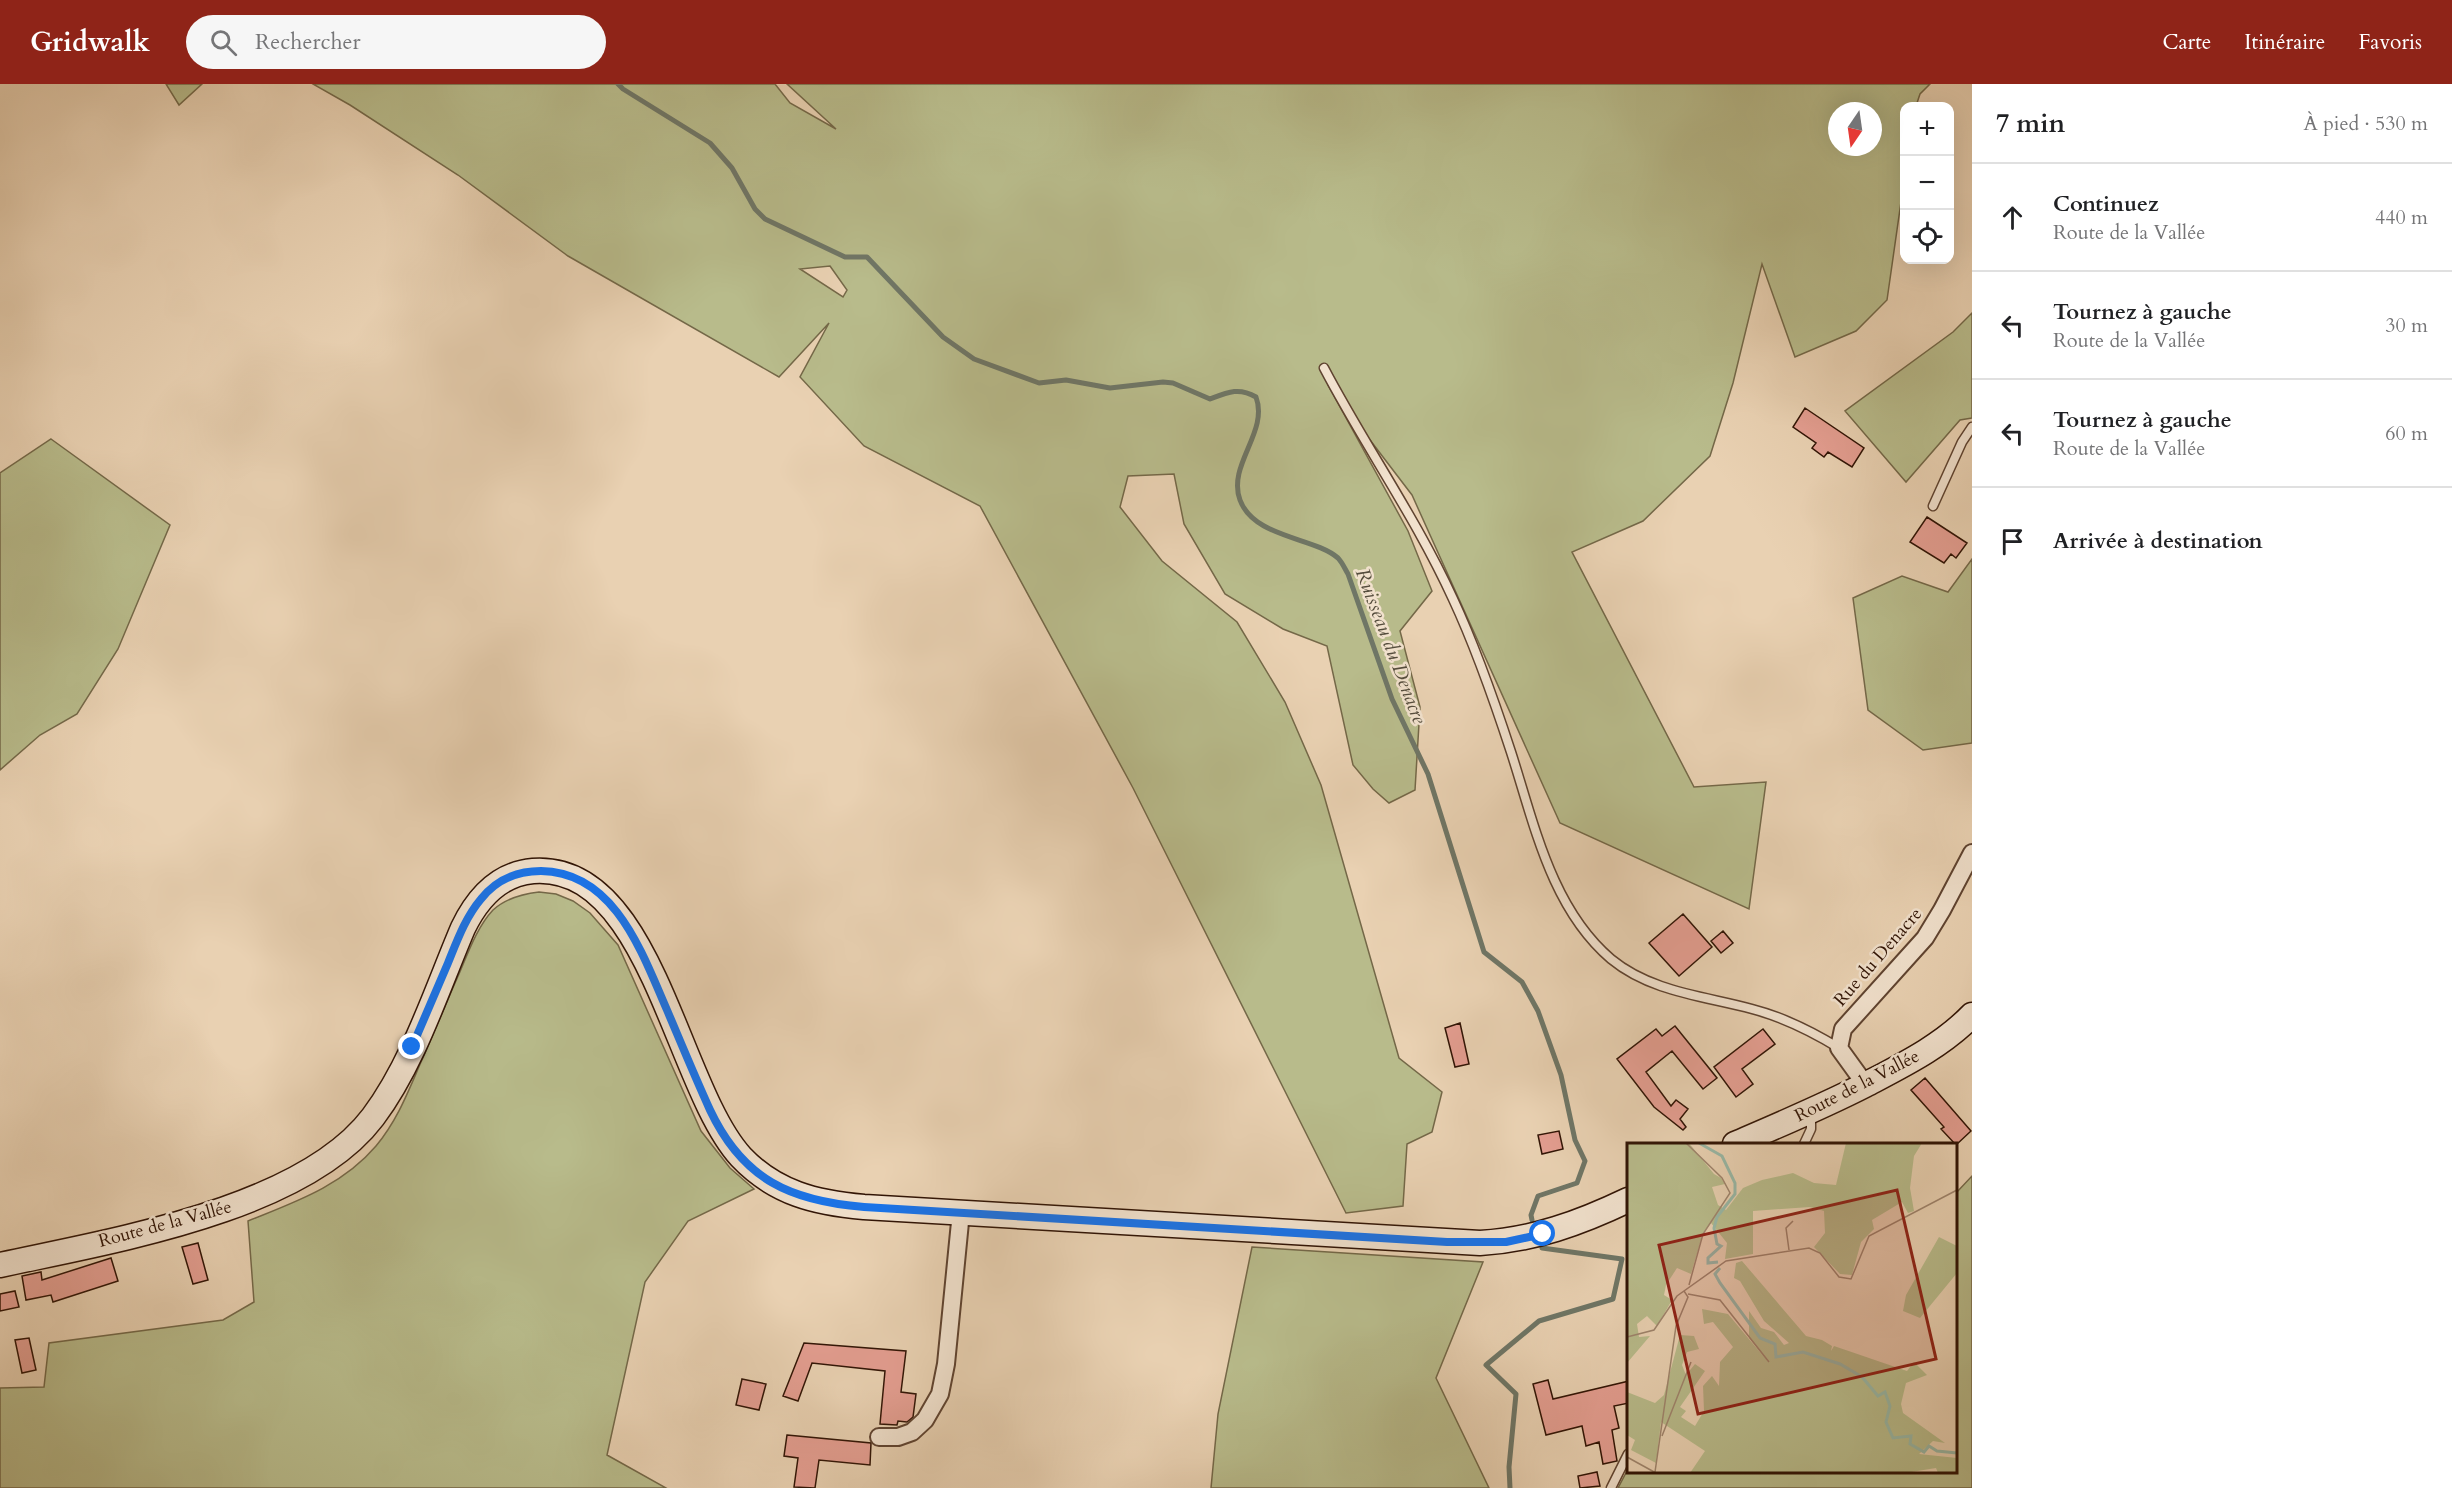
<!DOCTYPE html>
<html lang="fr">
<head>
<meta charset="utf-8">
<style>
	:root { --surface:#fff; --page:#f6f6f6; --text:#202124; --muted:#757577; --line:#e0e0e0; --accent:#8f2418 }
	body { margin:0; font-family:Cardo,serif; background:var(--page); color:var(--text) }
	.controls { position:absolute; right:18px; top:18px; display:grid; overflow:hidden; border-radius:12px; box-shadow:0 6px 24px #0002 }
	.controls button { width:54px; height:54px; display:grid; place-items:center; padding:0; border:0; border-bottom:2px solid var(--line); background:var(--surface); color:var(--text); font:30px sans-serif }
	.compass { position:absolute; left:1828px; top:18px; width:54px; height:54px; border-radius:50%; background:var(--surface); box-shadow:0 6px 24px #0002; rotate:193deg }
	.stop { position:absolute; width:18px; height:18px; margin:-14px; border:4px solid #1a73e8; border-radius:50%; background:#fff }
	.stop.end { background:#1a73e8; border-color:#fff; box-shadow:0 2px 6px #0008 }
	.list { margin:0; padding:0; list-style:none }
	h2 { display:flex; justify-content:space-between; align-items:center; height:78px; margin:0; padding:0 24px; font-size:26px }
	h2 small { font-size:20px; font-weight:400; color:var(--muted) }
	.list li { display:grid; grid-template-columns:39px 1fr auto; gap:18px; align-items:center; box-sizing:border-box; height:108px; padding:0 24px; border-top:2px solid var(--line) }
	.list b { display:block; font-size:22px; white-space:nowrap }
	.list p { margin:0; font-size:20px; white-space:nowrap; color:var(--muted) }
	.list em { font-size:20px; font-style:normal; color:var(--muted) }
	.icon { flex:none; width:33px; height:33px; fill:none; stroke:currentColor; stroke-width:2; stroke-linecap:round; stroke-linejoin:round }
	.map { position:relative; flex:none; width:1972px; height:1404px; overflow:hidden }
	header { display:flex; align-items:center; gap:36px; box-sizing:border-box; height:84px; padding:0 30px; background:var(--accent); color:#fff }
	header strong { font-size:28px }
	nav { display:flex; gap:33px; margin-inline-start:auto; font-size:21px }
	.search { width:420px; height:54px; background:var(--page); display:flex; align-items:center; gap:15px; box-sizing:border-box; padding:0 21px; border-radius:33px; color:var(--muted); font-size:22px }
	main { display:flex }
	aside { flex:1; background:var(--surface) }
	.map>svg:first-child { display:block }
	.green { fill:#b8bb8b; stroke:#746848; stroke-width:1.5; fill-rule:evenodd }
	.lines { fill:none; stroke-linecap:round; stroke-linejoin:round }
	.stream { stroke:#6f7666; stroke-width:5 }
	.building { fill:#e49e91; stroke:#311405; stroke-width:1.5 }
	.lane-casing { stroke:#5f4330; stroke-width:11 }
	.street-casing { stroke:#5f4330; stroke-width:20 }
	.secondary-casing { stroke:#311405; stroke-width:27 }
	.lane { stroke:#f1e1cd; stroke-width:8 }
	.street { stroke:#f1e1cd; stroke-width:16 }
	.secondary { stroke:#f1e1cd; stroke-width:24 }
	.route { stroke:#1a73e8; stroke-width:8 }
	.labels { text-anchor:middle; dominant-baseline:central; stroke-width:5; stroke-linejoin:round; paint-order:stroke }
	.street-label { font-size:18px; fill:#311405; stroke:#f1e1cd }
	.water-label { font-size:20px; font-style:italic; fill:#554d3d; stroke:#f1e1cd }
	.inset-river { fill:none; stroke:#99b8a6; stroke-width:3 }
	.inset-road { fill:none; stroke:#9f856d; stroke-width:1.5 }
	.view { fill:#8f2418; fill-opacity:0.15; stroke:#8f2418; stroke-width:3 }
	.inset-edge { fill:none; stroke:#311405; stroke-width:3 }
</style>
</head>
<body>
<header>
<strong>Gridwalk</strong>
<div class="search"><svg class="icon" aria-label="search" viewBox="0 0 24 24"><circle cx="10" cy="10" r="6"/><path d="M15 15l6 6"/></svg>Rechercher</div>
<nav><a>Carte</a><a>Itinéraire</a><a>Favoris</a></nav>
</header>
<main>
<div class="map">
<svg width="1972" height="1404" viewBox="0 0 1972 1404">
	<rect width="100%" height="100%" fill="#e9d1b2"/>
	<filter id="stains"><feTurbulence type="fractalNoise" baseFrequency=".00333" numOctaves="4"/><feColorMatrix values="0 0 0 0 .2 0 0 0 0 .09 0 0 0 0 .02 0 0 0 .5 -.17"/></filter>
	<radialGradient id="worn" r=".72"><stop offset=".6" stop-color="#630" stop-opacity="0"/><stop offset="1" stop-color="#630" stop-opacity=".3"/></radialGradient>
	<path class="green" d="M166 0H202L179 21Z
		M313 0H775L790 19 836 45 787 0H1930L1920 10 1916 22H1904V97L1887 216 1856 247 1795 273 1762 180 1733 299 1710 372 1643 437 1572 468 1694 703 1766 698 1749 825 1560 739 1412 411 1328 301 1408 447 1432 507 1400 547 1420 623 1415 706 1389 719 1373 705 1353 681 1327 562 1283 545 1225 510 1184 440 1174 390 1128 392 1120 423 1162 477 1237 538 1285 618 1321 701 1399 974 1442 1008 1432 1048 1407 1060 1403 1122 1346 1129 1133 704 980 422 864 362 800 293 829 239 779 293 568 172 458 91 350 21ZM1837 27H1873V63H1837ZM830 182 847 206 843 213 800 185Z
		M1972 229V334L1960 336 1906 398 1845 327 1953 248Z
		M51 355 170 441 118 565 77 630 40 651 0 686V389Z
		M1972 475V659L1923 666 1868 626 1853 514 1902 492 1948 508Z
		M539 808 556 810 573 817 590 829 618 861 701 1047 730 1084 754 1105 688 1137 645 1198 607 1371 666 1404H0V1304L44 1303 49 1259 223 1236 254 1218 248 1137C295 1118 342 1102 376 1062 397 1037 408 1008 421 978 434 949 446 919 459 890 468 869 477 843 493 826 506 814 522 810 539 808Z
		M1972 1092V1404H1618L1628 1385V1388H1956V1109Z
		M1252 1163 1483 1178 1436 1294 1489 1404H1211L1218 1330Z"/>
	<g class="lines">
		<path class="stream" d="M618 0 623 5 710 59 732 84 755 125 765 135 845 173H867L943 253 974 275 1039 299 1066 296 1110 304 1163 298 1173 299 1210 315C1228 308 1239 303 1256 313 1269 348 1227 381 1240 416 1254 454 1314 453 1338 474 1342 478 1345 485 1348 490L1392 615 1428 690 1484 868 1522 898 1538 927 1561 991 1575 1056 1585 1077 1577 1099 1538 1112 1531 1131 1532 1136
			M1510 1404 1509 1383 1516 1310 1486 1281 1539 1237 1613 1215 1622 1175 1542 1164"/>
	</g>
	<path class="building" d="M1805 324 1864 364 1852 383 1828 368 1824 373 1812 364 1816 359 1793 343Z
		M1927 433 1967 459 1956 474 1951 470 1944 479 1910 458Z
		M1683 830 1712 863 1679 892 1649 859Z
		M1723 847 1733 859 1721 869 1711 857Z
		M1460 939 1469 980 1455 983 1445 944Z
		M1675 942 1717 994 1703 1005 1672 967 1646 988 1671 1022 1676 1016 1688 1025 1680 1035 1686 1043 1683 1046 1654 1023 1617 975 1656 945 1662 952Z
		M1763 945 1775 960 1742 985 1753 1000 1736 1013 1714 983Z
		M1925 994 1971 1047 1956 1061 1941 1045 1944 1043 1911 1006Z
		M1559 1047 1563 1065 1542 1070 1538 1051Z
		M198 1159 208 1196 193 1200 182 1163Z
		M111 1174 118 1197 53 1218 51 1211 26 1216 22 1192 41 1188 42 1196Z
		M15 1207 19 1223 0 1227V1210Z
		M29 1254 36 1286 22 1289 15 1256Z
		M804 1259 906 1267 901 1308 916 1310 913 1333 907 1338 898 1337 897 1341 880 1340 885 1287 812 1279 798 1317 783 1312Z
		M742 1295 766 1300 759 1326 736 1321Z
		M1548 1296 1553 1315 1629 1297V1319L1614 1322 1619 1344 1612 1346 1617 1377 1603 1380 1599 1358 1586 1362 1582 1342 1546 1351 1533 1300Z
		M787 1351 871 1359 870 1381 819 1376 815 1404 794 1403 798 1374 784 1372Z
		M1597 1388 1600 1402 1580 1404 1578 1392Z"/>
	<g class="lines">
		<defs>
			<path id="lane" d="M1324 284C1365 362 1416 434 1453 515 1476 564 1494 616 1511 668 1534 739 1551 824 1611 875 1651 908 1704 912 1752 925 1783 933 1811 947 1839 964
				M1933 422 1962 358 1972 343
				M1804 1060 1811 1045V1030
				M1611 1404 1628 1370"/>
			<path id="street" d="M1865 1000 1839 964 1843 945 1925 854 1942 826 1972 769
				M879 1353H898L912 1348 925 1336 940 1310 946 1280 961 1128"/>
			<path id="secondary" d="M1735 1060C1779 1041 1822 1023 1865 1001 1903 981 1942 962 1972 931
				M0 1181C110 1157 303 1126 373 1033 413 980 437 905 463 844 477 815 499 790 533 787 651 778 676 1002 741 1073 775 1109 816 1119 864 1123L1480 1159C1533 1156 1580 1139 1628 1116"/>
		</defs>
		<use href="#lane" class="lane-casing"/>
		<use href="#street" class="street-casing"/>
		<use href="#secondary" class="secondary-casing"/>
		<use href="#lane" class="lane"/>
		<use href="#street" class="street"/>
		<use href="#secondary" class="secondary"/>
	</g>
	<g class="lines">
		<path class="route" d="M412 963C424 935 436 907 448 879 457 857 465 834 481 815 496 796 517 787 541 787 615 788 642 869 667 926 681 959 695 993 710 1026 743 1096 791 1117 864 1123L1447 1158H1506L1543 1150"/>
	</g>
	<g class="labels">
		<g class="street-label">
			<text transform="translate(1878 873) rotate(-49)">Rue du Denacre</text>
			<text transform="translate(1857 1002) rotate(-27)">Route de la Vallée</text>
			<text transform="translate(165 1140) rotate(-15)">Route de la Vallée</text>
		</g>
		<g class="water-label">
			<text transform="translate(1391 562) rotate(69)">Ruisseau du Denacre</text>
		</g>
	</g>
	<g transform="translate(1627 1059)">
		<rect width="330" height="330" fill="#e9d1b2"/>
		<path d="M0 0H62L87 31 94 35 98 41 85 44 91 62 99 67 116 45 135 37 166 30 187 40 209 42 219 0H295L287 13 283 45 287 68 281 70 275 59 245 77 247 86 234 99 225 132 213 131 187 104 198 90 197 68 183 64 126 68V111L98 116 100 100 84 80 76 90 64 131 50 125 39 142 37 152 45 157 30 183 20 173 10 181 12 194 23 193 0 220ZM312 94 330 103V130L293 175 276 168 279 152ZM115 118 179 193 195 197 205 203 204 208 207 203 280 228 287 219 300 232 279 240 274 261 276 270 318 300 306 298 292 311 330 315V330H311L309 325 278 330H63L78 308 34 279 29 320 4 307 8 297 0 292V249L28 260 37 252 53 192 67 193 72 206 60 209 55 222 59 232 68 221 78 228 53 264 59 268 54 274 68 283 77 268 76 243 85 233 92 243 93 219 106 204 86 179 77 181 75 166 101 171 137 214 122 195V168L134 185 147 189 157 202 162 200 137 178 113 138 107 135 109 120Z" fill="#b8bb8b"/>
		<path class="inset-river" d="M72 0 95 13 108 40V51L90 74 87 85 90 101 94 103 81 115V120L91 119M93 125 88 131 93 140 133 195 148 201 149 214 176 209 213 221 235 234 251 253 258 249 263 263 259 279 266 295 284 293 283 301 297 309 302 303 310 308 330 310"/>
		<path class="inset-road" d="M59 0 95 35 103 50 76 91 62 142M162 107 159 85 166 78M61 151 93 157 142 219M0 194 27 187 50 153 99 118 182 105 193 110 212 134 224 136 242 93 330 47M35 293 64 219M0 314 29 330M28 329 49 183 61 154 57 148"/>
		<path class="view" d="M270 47 309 216 71 271 32 102Z"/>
		<rect width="330" height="330" class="inset-edge"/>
	</g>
	<rect width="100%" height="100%" filter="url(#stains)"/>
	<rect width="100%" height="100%" fill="url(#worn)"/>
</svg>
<div class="controls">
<button>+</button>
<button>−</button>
<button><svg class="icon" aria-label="locate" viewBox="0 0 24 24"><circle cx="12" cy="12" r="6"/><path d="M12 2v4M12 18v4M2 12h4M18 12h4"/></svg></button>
</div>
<svg class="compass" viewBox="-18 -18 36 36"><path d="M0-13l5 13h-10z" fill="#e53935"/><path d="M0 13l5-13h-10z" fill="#757577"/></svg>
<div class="stop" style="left:1543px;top:1150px"></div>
<div class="stop end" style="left:412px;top:963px"></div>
</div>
<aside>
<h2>7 min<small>À pied · 530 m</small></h2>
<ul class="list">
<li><svg class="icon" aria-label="ahead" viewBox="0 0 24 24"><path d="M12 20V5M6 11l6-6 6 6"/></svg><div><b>Continuez</b><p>Route de la Vallée</p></div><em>440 m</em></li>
<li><svg class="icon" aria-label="left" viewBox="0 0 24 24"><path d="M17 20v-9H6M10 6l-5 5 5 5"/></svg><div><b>Tournez à gauche</b><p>Route de la Vallée</p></div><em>30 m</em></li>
<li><svg class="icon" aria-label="left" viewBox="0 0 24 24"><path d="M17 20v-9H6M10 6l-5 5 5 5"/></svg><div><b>Tournez à gauche</b><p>Route de la Vallée</p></div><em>60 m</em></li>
<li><svg class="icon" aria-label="arrive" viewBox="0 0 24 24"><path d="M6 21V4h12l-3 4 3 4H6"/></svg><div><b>Arrivée à destination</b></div></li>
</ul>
</aside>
</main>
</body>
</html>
